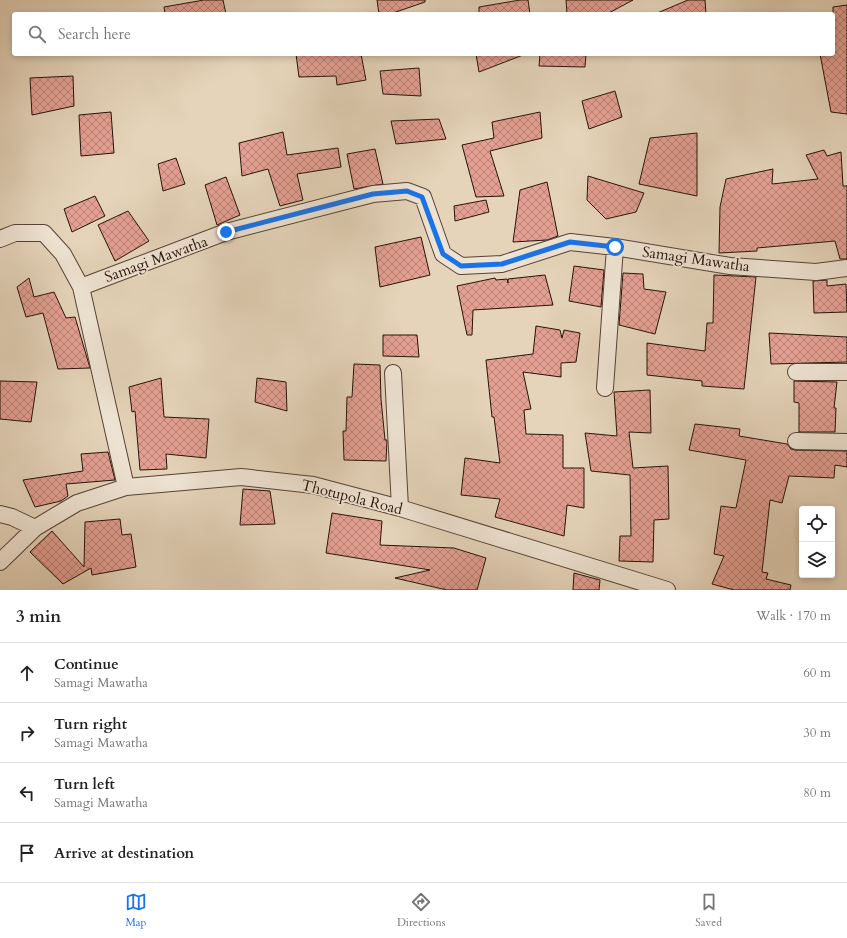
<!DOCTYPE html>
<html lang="en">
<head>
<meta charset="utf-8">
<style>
	:root { --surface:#fff; --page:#f6f6f6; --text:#222; --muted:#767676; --line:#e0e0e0; --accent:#1a73e8 }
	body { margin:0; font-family:Cardo,serif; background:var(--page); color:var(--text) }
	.controls { position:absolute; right:12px; bottom:12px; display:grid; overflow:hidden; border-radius:4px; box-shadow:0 2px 6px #0003 }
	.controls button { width:36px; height:36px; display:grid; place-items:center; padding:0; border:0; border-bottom:1px solid var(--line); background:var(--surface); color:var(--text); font:20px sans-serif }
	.stop { position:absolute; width:12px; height:12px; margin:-9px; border:3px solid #1a73e8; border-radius:50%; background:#fff }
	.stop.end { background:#1a73e8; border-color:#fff; box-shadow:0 1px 4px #0008 }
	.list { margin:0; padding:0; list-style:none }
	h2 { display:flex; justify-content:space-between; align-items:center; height:52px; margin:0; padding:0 16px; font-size:17px }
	h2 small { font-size:13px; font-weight:400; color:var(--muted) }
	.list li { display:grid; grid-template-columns:26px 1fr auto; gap:12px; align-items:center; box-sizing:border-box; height:60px; padding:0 16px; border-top:1px solid var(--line) }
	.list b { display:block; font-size:15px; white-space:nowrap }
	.list p { margin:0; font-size:13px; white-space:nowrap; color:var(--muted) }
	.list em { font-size:13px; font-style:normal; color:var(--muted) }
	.icon { flex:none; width:22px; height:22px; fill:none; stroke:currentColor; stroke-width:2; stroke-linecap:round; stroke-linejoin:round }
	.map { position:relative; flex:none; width:847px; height:590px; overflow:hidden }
	.search { position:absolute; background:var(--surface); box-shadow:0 2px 6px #0003; left:12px; right:12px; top:12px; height:44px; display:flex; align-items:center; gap:10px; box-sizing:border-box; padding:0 14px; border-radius:4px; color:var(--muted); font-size:15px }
	.sheet { height:292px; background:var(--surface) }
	nav { display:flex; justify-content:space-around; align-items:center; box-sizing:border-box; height:56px; border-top:1px solid var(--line); background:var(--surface); font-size:11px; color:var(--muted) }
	nav a { display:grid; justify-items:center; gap:2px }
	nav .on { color:var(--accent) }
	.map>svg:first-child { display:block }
	.building { fill:url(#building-cross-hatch); stroke:#271209 }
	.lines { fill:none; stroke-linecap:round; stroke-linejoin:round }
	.minor-casing { stroke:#564235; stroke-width:18 }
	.minor { stroke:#eee3d2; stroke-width:16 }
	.route { stroke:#1a73e8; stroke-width:5 }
	.labels { text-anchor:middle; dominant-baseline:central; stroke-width:3.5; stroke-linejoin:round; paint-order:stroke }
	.street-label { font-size:15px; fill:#271209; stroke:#eee3d2 }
</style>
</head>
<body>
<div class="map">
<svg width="847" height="590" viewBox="0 0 847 590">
	<defs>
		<pattern id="building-cross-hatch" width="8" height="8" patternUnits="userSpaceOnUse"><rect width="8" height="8" fill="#e4a093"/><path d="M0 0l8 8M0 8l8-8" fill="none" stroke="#b98176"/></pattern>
	</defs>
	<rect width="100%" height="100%" fill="#e5d4ba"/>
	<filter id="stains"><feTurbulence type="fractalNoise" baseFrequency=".005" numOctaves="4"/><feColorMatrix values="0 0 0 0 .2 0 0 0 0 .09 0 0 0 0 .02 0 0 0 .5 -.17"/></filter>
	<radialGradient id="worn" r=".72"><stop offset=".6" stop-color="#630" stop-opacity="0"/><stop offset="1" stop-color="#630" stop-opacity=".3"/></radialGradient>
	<path class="building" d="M204 0H223L226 14H165L164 7Z
		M377 0H425V2L390 14H379Z
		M520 0H528L530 14H479V7Z
		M566 0H633L607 14H567Z
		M688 0H705L706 14H655Z
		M847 5V114L831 112 820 54H833V7Z
		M296 54H361L366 80 337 85 336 76 299 77Z
		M476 54H523V55L479 72Z
		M540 54H586L585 67 539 66Z
		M419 68 421 96 383 94 380 71Z
		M73 76 74 106 32 115 30 78Z
		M615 91 622 117 589 129 582 101Z
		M111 112 114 153 81 156 79 115Z
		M540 112 542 138 490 151 504 196 476 197 462 145 494 138 492 122Z
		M439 119 446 139 396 144 391 121Z
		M283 132 287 155 338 148 341 167 297 174 303 200 280 206 268 169 242 176 239 143Z
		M697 133V196L639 184 650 138Z
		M375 149 383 184 354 189 347 154Z
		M824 150 827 156 841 152 843 186H847V259H840L835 241 757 248V251L719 253 720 207 726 179 773 169 772 184 818 179 806 155Z
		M176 158 185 184 163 191 158 164Z
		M588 176 644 193 636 212 606 219 587 200Z
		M226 177 240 215 217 225 205 185Z
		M547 182 558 236 547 240 513 242 520 190Z
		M95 196 105 216 72 232 64 209Z
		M486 200 489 212 455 221 454 206Z
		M128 211 149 241 115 261 98 225Z
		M421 237 430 275 380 287 375 247Z
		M574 266 604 270 601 307 569 301Z
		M623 273 643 274 644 289 666 292 655 334 619 325Z
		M545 275 553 305 473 310 472 335H467L457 286 495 278 496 280 507 279 508 283V279Z
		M714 275 756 277 744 389 702 386V381L647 375V343L705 351 707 323H713Z
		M29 278 34 297 54 292 66 318 75 317 90 368 58 369 43 313 26 317 17 287Z
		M827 280V286L846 284 847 312 814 313 813 281Z
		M536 326 560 330 562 338 564 330 580 333 576 362 561 363V377L523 372 531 409 524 410 526 434 563 435V468H584V508L567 505 564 536 495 517 500 499 461 495 465 458 500 463 494 417H492L486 360 533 354Z
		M769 333 847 337V362L771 364Z
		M383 335H417L419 357 383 356Z
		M354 364 380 365 381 399 385 440H387L386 461 344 460 343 431H346L347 397H352Z
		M161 378 164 417 209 419 206 458 166 454 167 469 140 470 135 411 132 412 129 387Z
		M257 378 286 382 287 411 255 402Z
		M0 381 37 382 31 422 0 419Z
		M794 381 837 382 834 408H836L835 432H799V403L794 402Z
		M650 390 651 433 629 432 633 468 668 466 669 519 654 520 653 562 619 561 620 536H631L630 475 591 471 585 433 617 436 614 392Z
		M695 424 740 429 739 436 787 444 791 449 795 450 847 451V467L835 465 834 478 789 476 782 503 770 500 762 572 768 573 766 579 791 585 790 590H734L712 584 724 556 714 554 721 506 736 508 746 460 689 450Z
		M108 452 115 480 66 484 68 496 61 501 35 507 23 480 83 471 81 454Z
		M243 489 270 491 275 524 240 525Z
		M332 513 382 521 380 545 454 548 486 558 477 590H447L395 578 430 570 326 553Z
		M120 519 122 535 131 534 136 567 92 575 91 568 63 584 30 552 52 531 84 567 85 522Z
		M574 573 600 580 599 590H573Z"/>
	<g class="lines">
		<defs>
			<path id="minor" d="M0 239 15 233H44L63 254 81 287 126 487
				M81 287 226 232 373 194 407 191 423 197 443 254 461 266 502 264 570 242 615 247 730 266 816 272 847 268
				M796 372H847
				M393 373 400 508
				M605 388 615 247
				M796 441 847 442
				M0 514 12 517 35 528
				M0 562 35 528 77 503 126 487 241 477 313 485 400 508 667 590"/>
		</defs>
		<use href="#minor" class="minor-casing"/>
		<use href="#minor" class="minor"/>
	</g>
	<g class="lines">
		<path class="route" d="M226 232 373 194 407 191 422 197 443 254 461 266 502 264 570 242 615 247"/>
	</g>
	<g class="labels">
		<g class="street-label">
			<text transform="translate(156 259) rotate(-20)">Samagi Mawatha</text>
			<text transform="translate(696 259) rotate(8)">Samagi Mawatha</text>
			<text transform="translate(352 497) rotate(14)">Thotupola Road</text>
		</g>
	</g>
	<rect width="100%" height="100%" filter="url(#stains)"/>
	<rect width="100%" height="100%" fill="url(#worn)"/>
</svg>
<div class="controls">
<button><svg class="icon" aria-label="locate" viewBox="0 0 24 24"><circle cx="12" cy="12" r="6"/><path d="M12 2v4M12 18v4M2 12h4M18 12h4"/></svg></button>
<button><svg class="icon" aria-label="layers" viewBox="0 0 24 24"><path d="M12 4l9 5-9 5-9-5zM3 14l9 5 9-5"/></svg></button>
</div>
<div class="stop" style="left:615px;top:247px"></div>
<div class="stop end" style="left:226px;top:232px"></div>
<div class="search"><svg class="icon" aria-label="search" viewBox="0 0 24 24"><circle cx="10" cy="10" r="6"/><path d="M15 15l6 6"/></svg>Search here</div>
</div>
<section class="sheet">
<h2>3 min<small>Walk · 170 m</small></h2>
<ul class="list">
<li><svg class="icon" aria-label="ahead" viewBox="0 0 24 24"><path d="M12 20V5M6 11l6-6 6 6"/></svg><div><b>Continue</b><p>Samagi Mawatha</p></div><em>60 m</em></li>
<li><svg class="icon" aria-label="right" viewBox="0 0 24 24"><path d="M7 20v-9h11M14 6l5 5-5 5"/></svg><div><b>Turn right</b><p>Samagi Mawatha</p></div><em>30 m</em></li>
<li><svg class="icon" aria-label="left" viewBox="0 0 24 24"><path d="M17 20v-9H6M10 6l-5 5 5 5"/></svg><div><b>Turn left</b><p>Samagi Mawatha</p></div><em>80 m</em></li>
<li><svg class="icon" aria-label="arrive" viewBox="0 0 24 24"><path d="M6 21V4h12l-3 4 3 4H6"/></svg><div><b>Arrive at destination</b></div></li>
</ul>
</section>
<nav>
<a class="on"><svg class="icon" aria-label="map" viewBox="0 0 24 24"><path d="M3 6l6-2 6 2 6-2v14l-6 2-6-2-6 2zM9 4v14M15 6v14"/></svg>Map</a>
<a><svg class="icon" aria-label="directions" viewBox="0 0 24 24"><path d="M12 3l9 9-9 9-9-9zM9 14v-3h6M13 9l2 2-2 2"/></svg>Directions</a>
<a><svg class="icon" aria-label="saved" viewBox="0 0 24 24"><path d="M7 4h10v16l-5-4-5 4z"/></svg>Saved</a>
</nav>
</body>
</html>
